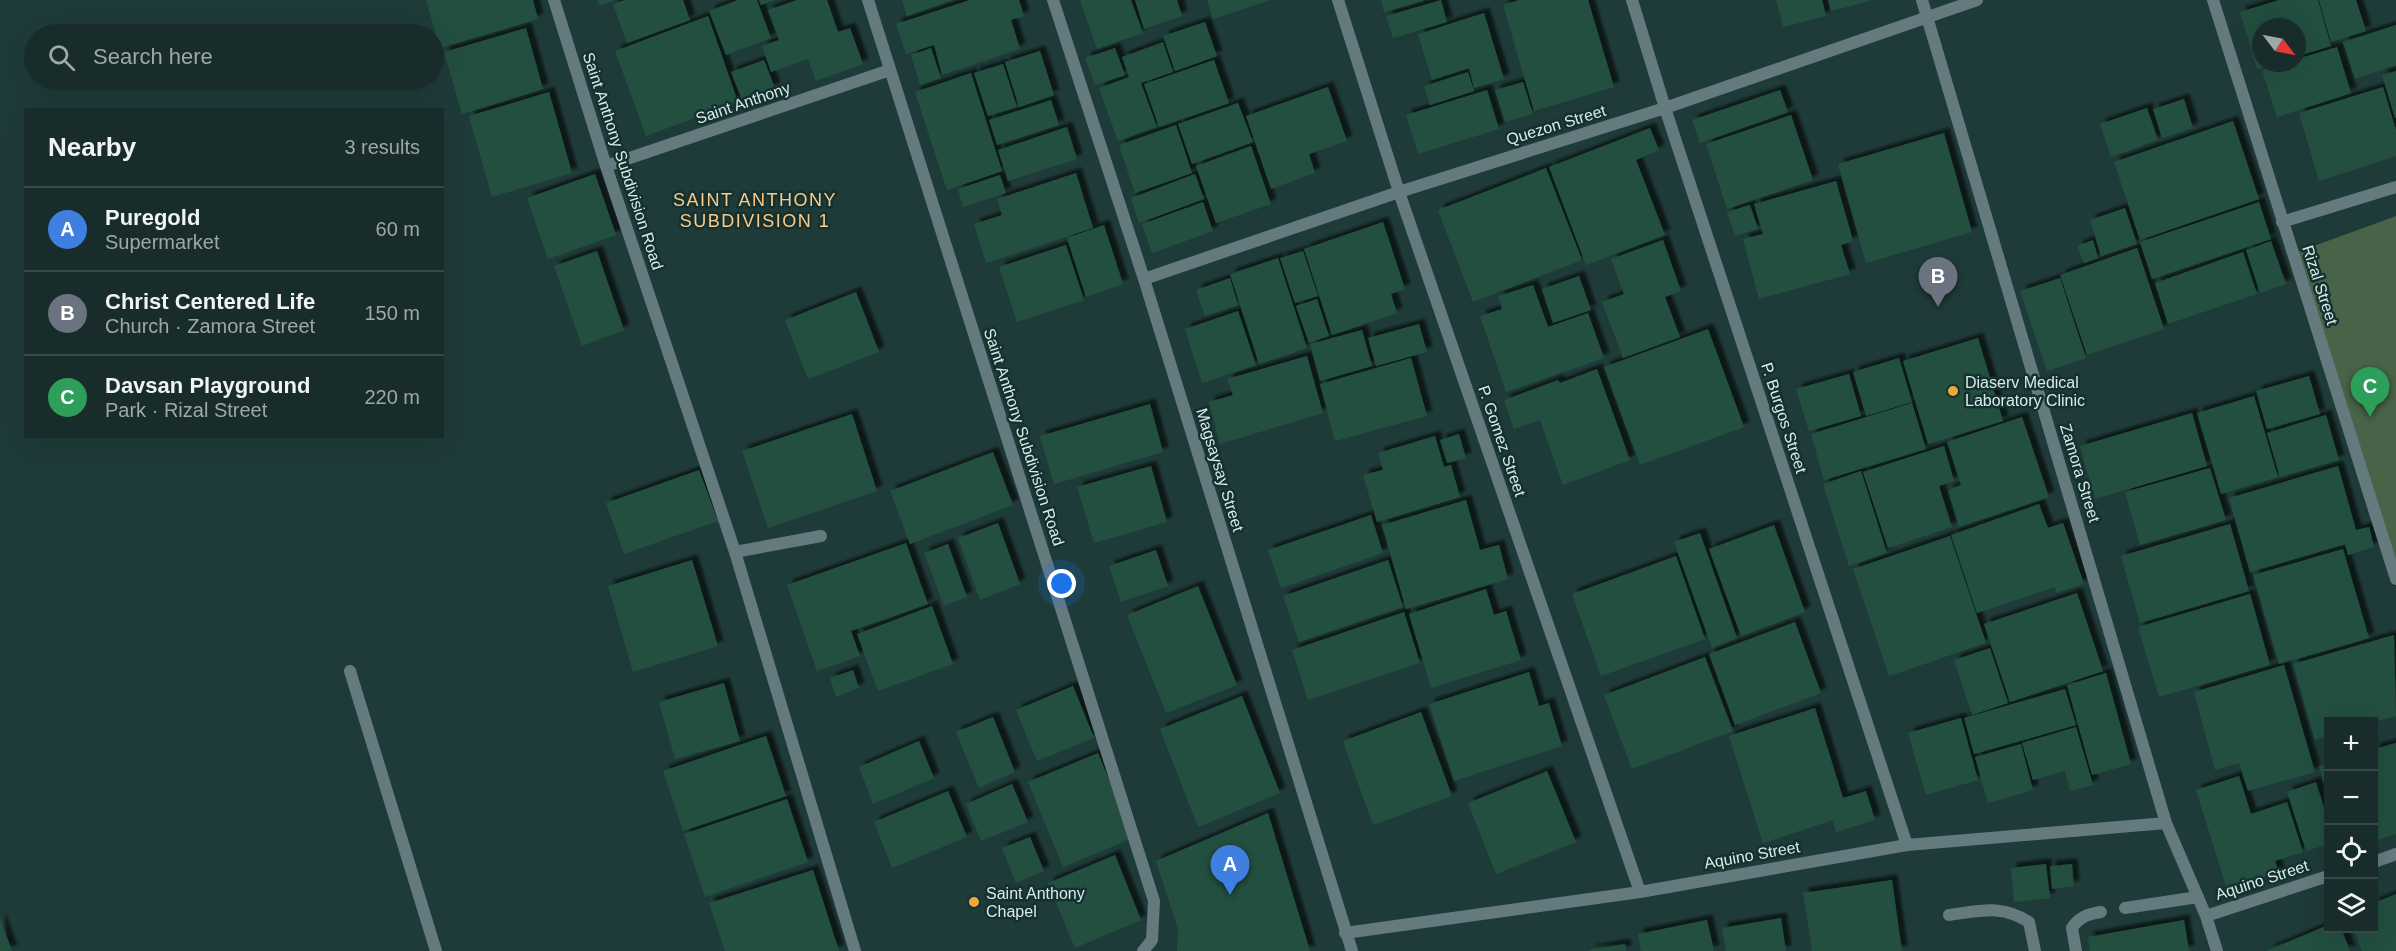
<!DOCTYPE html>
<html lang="en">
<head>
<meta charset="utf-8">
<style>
	:root { --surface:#172c2b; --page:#243837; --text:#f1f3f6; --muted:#9ea7a9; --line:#364847; --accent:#eda83b }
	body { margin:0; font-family:Helvetica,sans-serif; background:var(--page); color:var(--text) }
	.controls { position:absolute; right:18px; bottom:18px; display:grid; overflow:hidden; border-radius:0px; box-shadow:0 6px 24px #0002 }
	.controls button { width:54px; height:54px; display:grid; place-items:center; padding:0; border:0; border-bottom:2px solid var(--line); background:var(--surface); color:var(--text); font:30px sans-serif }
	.compass { position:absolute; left:2252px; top:18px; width:54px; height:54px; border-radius:50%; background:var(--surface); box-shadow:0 6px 24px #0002; rotate:122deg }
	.you { position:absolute; left:1062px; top:584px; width:21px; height:21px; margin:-15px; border:4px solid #fff; border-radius:50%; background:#1a73e8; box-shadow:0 0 0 9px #1a73e833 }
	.badge { display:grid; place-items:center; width:39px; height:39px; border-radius:50%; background:var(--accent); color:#fff; font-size:20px; font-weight:700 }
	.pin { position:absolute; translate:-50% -50px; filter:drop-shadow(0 2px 3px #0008) }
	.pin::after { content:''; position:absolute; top:32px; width:21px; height:18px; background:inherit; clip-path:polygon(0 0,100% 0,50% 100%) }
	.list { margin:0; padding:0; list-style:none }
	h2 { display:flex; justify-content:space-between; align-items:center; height:78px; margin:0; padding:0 24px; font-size:26px }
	h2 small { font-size:20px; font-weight:400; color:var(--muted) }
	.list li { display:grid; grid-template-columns:39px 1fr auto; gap:18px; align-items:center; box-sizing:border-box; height:84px; padding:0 24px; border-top:2px solid var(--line) }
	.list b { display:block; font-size:22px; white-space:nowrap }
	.list p { margin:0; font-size:20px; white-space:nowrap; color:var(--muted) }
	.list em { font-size:20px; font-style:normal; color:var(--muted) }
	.icon { flex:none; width:33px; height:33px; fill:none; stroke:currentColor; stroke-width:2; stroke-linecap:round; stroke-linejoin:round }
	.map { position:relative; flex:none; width:2396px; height:951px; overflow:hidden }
	.search { position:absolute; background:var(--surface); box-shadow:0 6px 24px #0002; left:24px; top:24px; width:420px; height:66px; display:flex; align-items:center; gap:15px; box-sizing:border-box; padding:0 21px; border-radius:33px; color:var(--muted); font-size:22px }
	.panel { position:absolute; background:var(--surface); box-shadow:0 6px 24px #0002; left:24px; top:108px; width:420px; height:330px; border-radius:0px }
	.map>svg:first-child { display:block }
	.green { fill:#486347 }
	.building { fill:#235040; filter:url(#shadow) }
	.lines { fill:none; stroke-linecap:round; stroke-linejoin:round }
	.service { stroke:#657a7f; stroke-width:12 }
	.minor { stroke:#657a7f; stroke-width:12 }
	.poi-dot { fill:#eda83b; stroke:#14312f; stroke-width:2 }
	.labels { text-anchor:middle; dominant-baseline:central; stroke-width:5; stroke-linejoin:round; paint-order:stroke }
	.street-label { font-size:16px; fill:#d9eae8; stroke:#14312f }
	.poi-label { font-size:16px; fill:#d9eae8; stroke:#14312f; text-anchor:start }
	.neighbourhood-label { font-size:18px; letter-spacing:1.5px; fill:#fbca88; stroke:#14312f }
</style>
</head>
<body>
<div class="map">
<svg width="2396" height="951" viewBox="0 0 2396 951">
	<defs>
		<filter id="shadow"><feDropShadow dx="5.5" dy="-5.5" stdDeviation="1.5" flood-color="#0009"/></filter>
	</defs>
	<rect width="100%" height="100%" fill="#1f3b39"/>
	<path class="green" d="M2396 216V581L2292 254Z"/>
	<path class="building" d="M426 0H533L538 19 440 48Z
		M597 0H615L600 6Z
		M625 0H683L690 20 627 43 613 4Z
		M738 0H757L771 38 726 55 709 11Z
		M759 0H775L761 5Z
		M797 0H827L838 32 850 28 863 64 816 81 808 59 771 72 762 46 779 40 768 10Z
		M902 0H954L907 16Z
		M970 0H1019L1024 16 1011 20 1020 49 942 75 934 45 906 54 896 24Z
		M1080 0H1131L1143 33 1097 49Z
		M1135 0H1177L1182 16 1144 29Z
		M1207 0H1270L1213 19Z
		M1381 0H1423V1L1384 12Z
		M1441 0 1447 22 1393 38 1386 16Z
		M1519 0H1588L1614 87 1534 111 1503 5Z
		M1776 0H1822L1826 16 1783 27Z
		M1828 0H1870V1L1831 11Z
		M2279 0H2318L2331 46 2297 56V27H2261V63L2274 64 2257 69 2240 12Z
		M2319 0H2356L2366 31 2331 42Z
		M1484 13 1504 79 1474 88 1469 68 1432 80 1418 34Z
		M708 16 738 102 646 136 615 51Z
		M1205 22 1217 56 1175 71 1163 36Z
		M2396 25V65L2355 79 2343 42Z
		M526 28 543 89 462 114 444 52Z
		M1163 42 1173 72 1141 83 1157 127 1118 141 1099 88 1129 77 1122 57Z
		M2337 47 2351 93 2277 117 2262 70 2286 63H2297V59Z
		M931 48 941 78 920 85 911 55Z
		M1115 48 1125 75 1095 85 1085 58Z
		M1040 51 1054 95 1019 107 1005 62Z
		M764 60 775 88 742 100 731 72Z
		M1214 60 1229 103 1159 127 1144 84Z
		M1003 64 1017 107 988 116 974 73Z
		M2396 71V118H2395L2382 75Z
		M1468 72 1474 91 1430 105 1424 86Z
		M971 73 1002 171 947 190 915 92Z
		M1523 82 1533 114 1505 122 1495 90Z
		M1328 87 1347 141 1309 154 1315 173 1271 189 1246 116Z
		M2383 87 2396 130V156L2319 181 2299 113Z
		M1487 90 1499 129 1418 154 1406 115Z
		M1780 90 1788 112 1700 143 1692 120Z
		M549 92 572 173 492 197 469 116Z
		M2184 99 2193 128 2162 138 2153 109Z
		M1051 100 1059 125 997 145 989 120Z
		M1238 103 1253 142 1192 164 1178 124Z
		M2147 108 2158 140 2111 157 2100 124Z
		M1791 115 1813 180 1727 209 1706 144Z
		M2233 121 2259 199 2140 240 2114 162Z
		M1176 125 1192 173 1135 193 1119 145Z
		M1067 127 1077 159 1008 181 998 150Z
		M1650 128 1659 150 1636 160 1665 235 1586 265 1549 167Z
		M1944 133 1972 232 1866 263 1838 164Z
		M1251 146 1271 204 1216 223 1196 166Z
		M1546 168 1582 260 1473 302 1438 210Z
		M1076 173 1093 228 986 263 974 224 1002 215 997 199Z
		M595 174 616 235 548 259 527 198Z
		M1195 174 1204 199 1139 223 1131 198Z
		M1000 175 1006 193 963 207 958 189Z
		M1836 181 1853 241 1841 245 1850 274 1759 299 1743 239 1763 234 1754 204Z
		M1203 202 1213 231 1152 253 1142 224Z
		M2259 202 2271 239 2152 279 2140 242Z
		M1750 205 1758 229 1735 236 1727 212Z
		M2125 208 2137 244 2101 256 2090 220Z
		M1383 222 1405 289 1391 294 1397 313 1332 335 1304 249Z
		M1104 225 1123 284 1086 297 1067 238Z
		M1663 240 1681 291 1665 297 1680 337 1623 358 1602 302 1624 294 1611 259Z
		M2093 240 2098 258 2084 263 2077 246Z
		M2271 241 2286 284 2260 293 2246 250Z
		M1066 245 1084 300 1017 322 999 267Z
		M2137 248 2164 329 2087 355 2060 275Z
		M597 251 624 330 582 346 554 266Z
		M1303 251 1318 296 1295 303 1280 258Z
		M2243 252 2257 294 2168 324 2155 283Z
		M1278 258 1307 348 1259 364 1230 274Z
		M1579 276 1591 310 1553 323 1542 289Z
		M1230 278 1238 305 1205 316 1196 290Z
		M2060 278 2086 358 2047 371 2020 291Z
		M1533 285 1548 327 1588 313 1604 358 1506 392 1480 316 1502 309 1498 296Z
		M856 292 879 352 808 379 785 320Z
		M1317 299 1329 336 1309 343 1296 306Z
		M1238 311 1256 365 1202 383 1185 329Z
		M1419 324 1427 352 1376 366 1368 338Z
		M1708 329 1744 427 1640 465 1604 367Z
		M1362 330 1372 366 1320 381 1310 344Z
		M1978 338 2003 421 1928 444 1903 361Z
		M1307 356 1323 413 1220 444 1209 402 1233 395 1227 379Z
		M1411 358 1427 416 1335 441 1320 384Z
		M1899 358 1912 402 1866 416 1853 372Z
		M1597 369 1630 460 1563 485 1540 420 1514 429 1504 400 1558 380 1560 383Z
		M1849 374 1861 416 1809 431 1796 389Z
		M2309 376 2320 414 2267 429 2256 391Z
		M2254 396 2278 477 2221 494 2197 413Z
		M1912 403 1926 449 1824 480 1811 434Z
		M1150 404 1163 452 1054 484 1040 436Z
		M2192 413 2207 466 2095 499 2080 446Z
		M852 414 877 491 768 528 742 451Z
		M2326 415 2339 460 2280 477 2267 433Z
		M2022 417 2049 497 1959 527 1948 490 1961 485 1947 442Z
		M1459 434 1466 458 1447 463 1440 440Z
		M1435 436 1444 467 1451 465 1460 497 1377 522 1363 475 1383 470 1378 453Z
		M1944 446 1954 481 1939 486 1952 527 1888 548 1863 472Z
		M993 452 1013 505 910 544 890 491Z
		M1151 466 1167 522 1094 543 1077 487Z
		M2338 466 2356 530 2369 527 2374 547 2348 555 2345 544 2250 572 2229 498Z
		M2210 468 2226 520 2140 545 2125 492Z
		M699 470 718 521 624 554 606 503Z
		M1861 471 1887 553 1849 566 1823 484Z
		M1466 500 1480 550 1499 545 1508 579 1406 609 1382 525Z
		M2039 504 2048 528 2063 523 2084 584 2056 593 2055 587 1977 613 1951 535Z
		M1371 515 1383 553 1281 588 1268 550Z
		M998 523 1020 584 980 600 958 538Z
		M2230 524 2249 591 2140 623 2121 556Z
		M1774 525 1805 612 1741 636 1709 549Z
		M1700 533 1737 638 1712 648 1674 542Z
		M1950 536 1986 643 1889 676 1853 569Z
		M906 543 928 604 851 631 860 656 817 671 787 585Z
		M948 544 967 597 944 606 924 553Z
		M2343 549 2369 638 2279 664 2253 575Z
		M1156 550 1168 586 1121 602 1109 566Z
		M1676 556 1705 639 1601 676 1572 594Z
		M692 560 718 646 633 672 608 586Z
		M1388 560 1403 607 1299 642 1283 596Z
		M1198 586 1237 685 1166 713 1127 615Z
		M1486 589 1494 615 1506 611 1521 660 1431 688 1409 614Z
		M2077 593 2103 671 2010 702 1984 624Z
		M2250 594 2270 665 2159 697 2138 627Z
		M932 606 953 664 878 691 857 634Z
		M1404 612 1420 663 1308 700 1292 650Z
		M1795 622 1821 693 1735 725 1709 654Z
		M2394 635 2396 716 2374 722H2328V736L2315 740 2293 664Z
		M1990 648 2008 703 1972 715 1954 660Z
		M1705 657 1733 731 1632 769 1604 695Z
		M2284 665 2315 772 2248 791 2239 763 2215 770 2194 692Z
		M853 670 859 688 836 697 830 678Z
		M1529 672 1539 706 1549 703 1562 746 1454 781 1429 704Z
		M2106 673 2131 764 2092 775 2067 685Z
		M724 683 740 741 675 759 659 702Z
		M1073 686 1094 738 1037 761 1016 710Z
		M2065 689 2076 725 1974 754 1964 718Z
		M1242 696 1280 793 1198 827 1160 729Z
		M1815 708 1843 798 1866 791 1875 820 1836 832 1833 820 1763 843 1729 736Z
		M1421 712 1452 796 1373 825 1343 741Z
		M993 717 1015 772 979 788 956 732Z
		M1961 718 1978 780 1926 795 1908 733Z
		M2076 727 2093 785 2070 791 2065 771 2033 780 2022 743Z
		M766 736 786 796 683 831 663 771Z
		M919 741 934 778 873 804 859 767Z
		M2396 743V834L2374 841V749Z
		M2021 744 2033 790 1988 803 1975 757Z
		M1098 753 1133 838 1063 867 1028 782Z
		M2328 763V798L2319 766Z
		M1547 771 1576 842 1496 874 1468 803Z
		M2239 776 2251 814 2287 802 2303 852 2275 861 2279 872 2227 889 2196 790Z
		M2316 782 2328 821V844L2306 851 2287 792Z
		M1012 784 1028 822 981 841 966 804Z
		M948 791 967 837 892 868 874 822Z
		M787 799 808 862 705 897 684 834Z
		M1268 813 1310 951H1177L1178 929 1156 861Z
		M1030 837 1044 871 1016 883 1002 848Z
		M1115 855 1141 920 1075 948 1048 883Z
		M2046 864 2050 898 2014 902 2011 868Z
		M2072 864 2074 886 2052 889 2050 866Z
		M813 870 839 951H725L709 903Z
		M1892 880 1902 951H1812L1803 893Z
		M2396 894V951H2362L2353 928H2374V903Z
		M0 918 12 951H0Z
		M1781 918 1786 951H1726L1722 928Z
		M1707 920 1714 951H1641L1638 934Z
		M2184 920 2189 951H2090L2088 937Z
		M2328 925V928H2341L2350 951H2266Z
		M1625 944 1626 951H1589V950Z"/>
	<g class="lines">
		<path class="service" d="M735 552 821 536
			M350 671 436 951
			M2125 908 2198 897
			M1949 915C1980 911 2001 904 2029 922L2035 951
			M2076 951 2072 928C2079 917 2088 914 2101 912"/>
		<path class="minor" d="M554 0 606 166 735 552 855 951
			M868 0 1154 901 1152 940 1143 951
			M1053 0 1144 279 1352 951
			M1338 0 1399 192 1640 892
			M1632 0 1665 108 1907 845
			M1922 0 2166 823 2206 916 2217 951
			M2213 0 2396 579
			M606 166 890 70
			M2282 222 2396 187
			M1144 279 1399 192 1665 108 1977 0
			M2374 862 2396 854
			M2206 916 2328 876
			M1345 933 1640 892 1907 845 2166 823"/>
	</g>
	<g class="poi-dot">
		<circle cx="1953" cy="391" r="6"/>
		<circle cx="974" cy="902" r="6"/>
	</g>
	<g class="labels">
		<g class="street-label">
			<text transform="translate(743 103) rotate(-19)">Saint Anthony</text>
			<text transform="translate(1556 125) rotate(-17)">Quezon Street</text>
			<text transform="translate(623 161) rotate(72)">Saint Anthony Subdivision Road</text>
			<text transform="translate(2320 285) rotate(72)">Rizal Street</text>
			<text transform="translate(1784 418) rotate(72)">P. Burgos Street</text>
			<text transform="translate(1024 437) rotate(72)">Saint Anthony Subdivision Road</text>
			<text transform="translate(1502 441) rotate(71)">P. Gomez Street</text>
			<text transform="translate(1220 470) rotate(73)">Magsaysay Street</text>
			<text transform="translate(2080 473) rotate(73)">Zamora Street</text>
			<text transform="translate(1752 855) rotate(-10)">Aquino Street</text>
			<text transform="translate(2262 880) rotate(-18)">Aquino Street</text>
		</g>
		<g class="poi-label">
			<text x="1965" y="382">Diaserv Medical<tspan x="1965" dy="18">Laboratory Clinic</tspan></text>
			<text x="986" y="893">Saint Anthony<tspan x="986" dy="18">Chapel</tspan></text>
		</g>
		<g class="neighbourhood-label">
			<text x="755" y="200">SAINT ANTHONY<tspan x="755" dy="21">SUBDIVISION 1</tspan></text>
		</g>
	</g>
</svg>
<div class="controls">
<button>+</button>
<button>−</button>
<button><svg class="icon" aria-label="locate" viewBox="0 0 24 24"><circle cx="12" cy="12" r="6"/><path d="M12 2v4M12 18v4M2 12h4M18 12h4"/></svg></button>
<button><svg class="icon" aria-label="layers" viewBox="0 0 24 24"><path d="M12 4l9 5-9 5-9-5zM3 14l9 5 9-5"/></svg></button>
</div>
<svg class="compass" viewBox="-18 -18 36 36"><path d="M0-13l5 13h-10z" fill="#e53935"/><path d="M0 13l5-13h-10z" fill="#9ea7a9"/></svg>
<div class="you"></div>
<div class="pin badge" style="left:1230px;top:895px;background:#3f7fe0">A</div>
<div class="pin badge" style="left:1938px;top:307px;background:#6b7280">B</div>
<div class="pin badge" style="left:2370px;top:417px;background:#2e9e5b">C</div>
<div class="search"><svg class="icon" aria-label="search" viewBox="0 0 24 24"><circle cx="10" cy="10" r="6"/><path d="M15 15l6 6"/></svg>Search here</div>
<section class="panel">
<h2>Nearby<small>3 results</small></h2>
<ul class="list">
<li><span class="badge" style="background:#3f7fe0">A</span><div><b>Puregold</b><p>Supermarket</p></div><em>60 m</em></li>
<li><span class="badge" style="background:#6b7280">B</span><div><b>Christ Centered Life</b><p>Church · Zamora Street</p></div><em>150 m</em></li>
<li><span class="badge" style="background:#2e9e5b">C</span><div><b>Davsan Playground</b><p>Park · Rizal Street</p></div><em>220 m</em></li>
</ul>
</section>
</div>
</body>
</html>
